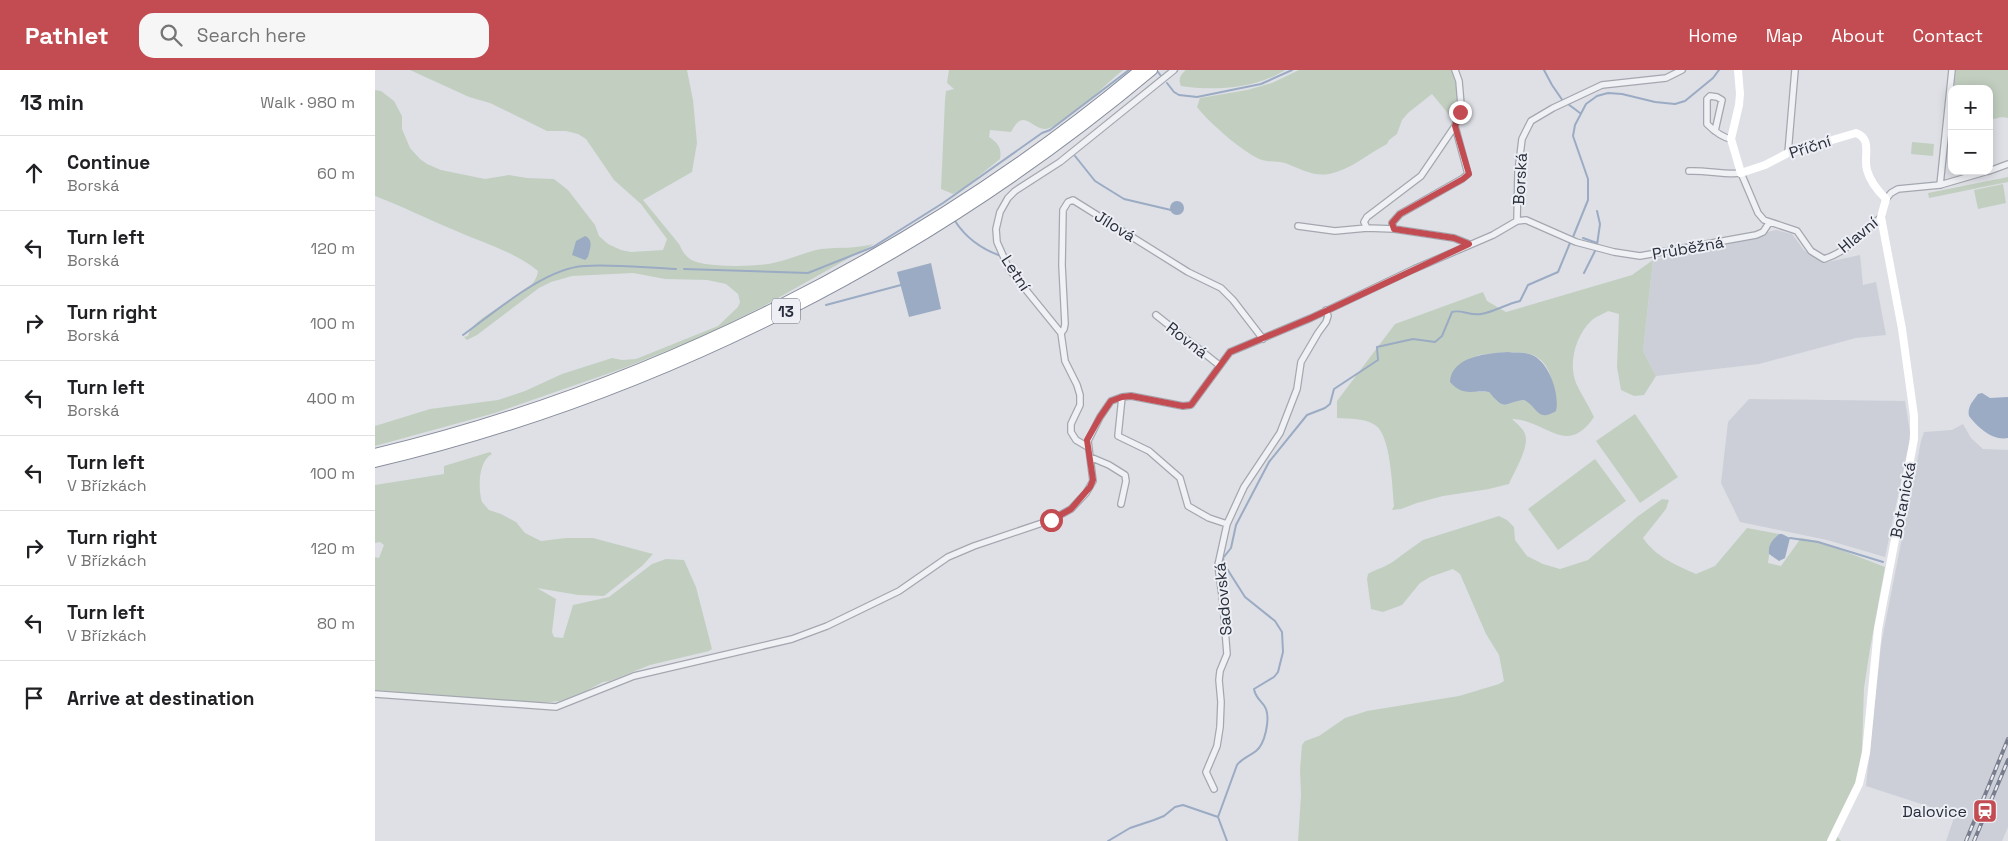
<!DOCTYPE html>
<html lang="en">
<head>
<meta charset="utf-8">
<style>
	:root { --surface:#fff; --page:#f6f6f6; --text:#202124; --muted:#757577; --line:#e0e0e0; --accent:#c24c51 }
	body { margin:0; font-family:"Space Grotesk",sans-serif; background:var(--page); color:var(--text) }
	.controls { position:absolute; right:15px; top:15px; display:grid; overflow:hidden; border-radius:10px; box-shadow:0 2px 12px #0003 }
	.controls button { width:45px; height:45px; display:grid; place-items:center; padding:0; border:0; border-bottom:1px solid var(--line); background:var(--surface); color:var(--text); font:25px sans-serif }
	.stop { position:absolute; width:15px; height:15px; margin:-11px; border:4px solid #c24c51; border-radius:50%; background:#fff }
	.stop.end { background:#c24c51; border-color:#fff; box-shadow:0 1px 5px #0008 }
	.list { margin:0; padding:0; list-style:none }
	h2 { display:flex; justify-content:space-between; align-items:center; height:65px; margin:0; padding:0 20px; font-size:21px }
	h2 small { font-size:16px; font-weight:400; color:var(--muted) }
	.list li { display:grid; grid-template-columns:32px 1fr auto; gap:15px; align-items:center; box-sizing:border-box; height:75px; padding:0 20px; border-top:1px solid var(--line) }
	.list b { display:block; font-size:19px; white-space:nowrap }
	.list p { margin:0; font-size:16px; white-space:nowrap; color:var(--muted) }
	.list em { font-size:16px; font-style:normal; color:var(--muted) }
	.icon { flex:none; width:28px; height:28px; fill:none; stroke:currentColor; stroke-width:2; stroke-linecap:round; stroke-linejoin:round }
	.map { position:relative; flex:none; width:1633px; height:771px; overflow:hidden }
	header { display:flex; align-items:center; gap:30px; box-sizing:border-box; height:70px; padding:0 25px; background:var(--accent); color:#fff }
	header strong { font-size:24px }
	nav { display:flex; gap:28px; margin-inline-start:auto; font-size:18px }
	.search { width:350px; height:45px; background:var(--page); display:flex; align-items:center; gap:12px; box-sizing:border-box; padding:0 18px; border-radius:15px; color:var(--muted); font-size:19px }
	main { display:flex }
	aside { flex:1; background:var(--surface) }
	.map>svg:first-child { display:block }
	.built { fill:#cccfd7 }
	.green { fill:#c2cfc0; fill-rule:evenodd }
	.water { fill:#9babc3 }
	.lines { fill:none; stroke-linecap:round; stroke-linejoin:round }
	.stream { stroke:#9babc3; stroke-width:2 }
	.street-casing { stroke:#a4a7af; stroke-width:8 }
	.highway-casing { stroke:#868c9b; stroke-width:12 }
	.street { stroke:#f0f1f5; stroke-width:5.5 }
	.secondary { stroke:#fff; stroke-width:8 }
	.highway { stroke:#fff; stroke-width:10 }
	.rail-casing { stroke:#797e8e; stroke-width:4 }
	.rail { stroke:#edeff4; stroke-width:2; stroke-dasharray:5.5; stroke-linecap:butt }
	.route { stroke:#c24c51; stroke-width:6 }
	.labels { text-anchor:middle; dominant-baseline:central; stroke-width:4; stroke-linejoin:round; paint-order:stroke }
	.shield { fill:#edeff4; stroke:#636772; stroke-width:1 }
	.shield-label { font-size:15px; font-weight:bold; fill:#282d3b }
	.street-label { font-size:16px; fill:#282d3b; stroke:#edeff4 }
	.poi-label { font-size:16px; fill:#282d3b; stroke:#edeff4; text-anchor:end }
</style>
</head>
<body>
<header>
<strong>Pathlet</strong>
<div class="search"><svg class="icon" aria-label="search" viewBox="0 0 24 24"><circle cx="10" cy="10" r="6"/><path d="M15 15l6 6"/></svg>Search here</div>
<nav><a>Home</a><a>Map</a><a>About</a><a>Contact</a></nav>
</header>
<main>
<aside>
<h2>13 min<small>Walk · 980 m</small></h2>
<ul class="list">
<li><svg class="icon" aria-label="ahead" viewBox="0 0 24 24"><path d="M12 20V5M6 11l6-6 6 6"/></svg><div><b>Continue</b><p>Borská</p></div><em>60 m</em></li>
<li><svg class="icon" aria-label="left" viewBox="0 0 24 24"><path d="M17 20v-9H6M10 6l-5 5 5 5"/></svg><div><b>Turn left</b><p>Borská</p></div><em>120 m</em></li>
<li><svg class="icon" aria-label="right" viewBox="0 0 24 24"><path d="M7 20v-9h11M14 6l5 5-5 5"/></svg><div><b>Turn right</b><p>Borská</p></div><em>100 m</em></li>
<li><svg class="icon" aria-label="left" viewBox="0 0 24 24"><path d="M17 20v-9H6M10 6l-5 5 5 5"/></svg><div><b>Turn left</b><p>Borská</p></div><em>400 m</em></li>
<li><svg class="icon" aria-label="left" viewBox="0 0 24 24"><path d="M17 20v-9H6M10 6l-5 5 5 5"/></svg><div><b>Turn left</b><p>V Břízkách</p></div><em>100 m</em></li>
<li><svg class="icon" aria-label="right" viewBox="0 0 24 24"><path d="M7 20v-9h11M14 6l5 5-5 5"/></svg><div><b>Turn right</b><p>V Břízkách</p></div><em>120 m</em></li>
<li><svg class="icon" aria-label="left" viewBox="0 0 24 24"><path d="M17 20v-9H6M10 6l-5 5 5 5"/></svg><div><b>Turn left</b><p>V Břízkách</p></div><em>80 m</em></li>
<li><svg class="icon" aria-label="arrive" viewBox="0 0 24 24"><path d="M6 21V4h12l-3 4 3 4H6"/></svg><div><b>Arrive at destination</b></div></li>
</ul>
</aside>
<div class="map">
<svg width="1633" height="771" viewBox="0 0 1633 771">
	<rect width="100%" height="100%" fill="#dee0e6"/>
	<path class="built" d="M1401 160 1417 164 1429 180 1448 193 1485 185 1488 215 1501 212 1511 265 1481 268 1384 294 1281 306 1268 281 1278 190Z
		M1374 329 1530 331 1535 362 1534 373 1510 487 1452 470 1365 452 1346 413 1353 352Z
		M1588 354 1596 368 1608 379 1633 380V757L1627 771H1571L1580 745 1491 716 1506 575 1546 371 1549 362 1577 360Z"/>
	<path class="green" d="M35 0H312L318 30 322 73 317 102 268 130 304 174C307 180 309 185 315 189 328 198 382 197 398 193 414 190 430 182 446 179 465 177 479 179 499 174L387 237 331 265 249 298 120 343 0 376V356L55 339 123 330 150 321 187 304 237 288 247 290 261 289 343 256 363 237 365 232 363 224 351 214 332 210 290 209 258 203 197 206 176 212 164 218 102 265 92 270 89 267 93 266C102 239 160 229 163 201 139 181 107 173 79 160 52 149 27 136 0 126V20L6 21 19 31 27 46V59L35 78 45 89 52 94 66 100 110 109 134 105 152 108 179 109 193 120 220 155 224 166 233 174 246 180 256 182 288 180 292 169 266 134 239 110 211 69 203 64 191 61H172L115 33 94 27Z
		M574 0H748C725 19 703 43 677 57 658 67 651 33 636 62L615 60 614 67C623 73 627 78 625 89L589 118 578 124 566 119 570 30 571 21 579 19 572 13Z
		M811 0H910C881 19 837 21 806 16 803 9 805 5 811 0Z
		M924 0H1076C1083 14 1083 37 1080 52L1057 24 1033 43 1027 50 1022 64 1014 70 1012 74C993 84 975 100 954 104 938 107 924 98 910 93 903 91 894 92 887 90 871 85 832 51 822 37L825 28 872 20 897 13Z
		M1581 0H1633V48L1627 47 1614 50V19H1579Z
		M1537 72 1559 74 1558 86 1536 84Z
		M1633 107V112L1554 128 1553 123Z
		M1628 114 1631 133 1603 139 1599 120Z
		M1278 190 1268 281 1281 306 1269 325 1259 326 1246 320 1242 297 1244 244 1233 241C1228 244 1220 247 1216 251 1201 265 1193 293 1201 313 1206 324 1214 336 1219 347 1191 388 1172 350 1137 349 1142 354 1148 358 1150 364 1155 377 1139 402 1134 414L1114 419 1068 426 1042 433 1026 439 1017 440 1019 436C1017 417 1016 365 1000 355 990 348 974 349 962 348V331L1020 254 1108 222 1112 231 1131 242 1257 205ZM1133 282C1141 283 1151 282 1158 285 1180 295 1179 323 1178 343 1161 349 1162 336 1149 330 1129 332 1131 343 1114 322H1101L1084 295 1104 285Z
		M1260 344 1303 407 1265 433 1221 371Z
		M115 382 117 384C103 391 103 419 107 432L114 440 126 444 141 452 150 463 166 471 191 468H218L278 484 267 496 229 526 203 525 162 518 181 529 177 562 179 567 188 568 198 535 234 527 277 494 291 489 309 490 321 517 337 579 334 581 275 595 235 611 228 612 211 621 185 631 156 634 0 620V487L4 488 9 475 5 472 0 473V415L69 404V396Z
		M1220 389 1251 431 1183 480 1153 439Z
		M1287 429 1294 430 1291 439 1268 468C1281 487 1301 495 1321 504L1340 496 1372 458 1404 464C1394 473 1395 481 1393 493L1406 496 1426 468 1443 471 1510 497 1495 579 1489 618 1487 680 1481 712 1457 760 1466 771H923L926 725 925 700 927 675 930 671 944 666 970 648 992 641 1084 626 1124 614 1129 611 1124 585 1111 564 1085 504 1078 499 1055 507 1045 513 1027 535 1008 542 996 539 992 509 993 504C1001 499 1011 497 1019 491 1028 484 1038 477 1048 470L1124 446 1132 450 1139 457 1140 470 1152 486 1168 494 1185 499 1213 490 1262 447Z"/>
	<path class="water" d="M795 138a7 7 0 1 1 14 0a7 7 0 1 1-14 0Z
		M210 166C219 170 215 178 213 187L210 190 197 185 201 171Z
		M556 193 566 239 534 247 522 202Z
		M1133 282C1141 283 1150 282 1157 285 1174 292 1185 324 1181 341 1162 353 1162 336 1149 330 1129 332 1131 343 1114 322 1096 320 1089 327 1075 312 1076 286 1114 283 1133 282Z
		M1607 323 1615 328 1633 327V368C1618 371 1603 358 1594 346 1592 337 1598 331 1603 324Z
		M1404 464H1407L1415 468 1410 488 1404 491 1394 484C1393 475 1397 470 1404 464Z"/>
	<g class="lines">
		<path class="stream" d="M1169 0 1177 15 1188 31
			M783 2 786 6
			M792 13 799 22 804 25 822 27 886 14 917 0
			M1193 34 1205 43
			M700 86 720 111 749 129 796 140
			M580 151C591 168 606 179 626 186
			M1198 167 1213 130V109L1198 66 1200 55 1211 34 1222 26 1233 23 1247 24 1280 32 1300 34 1310 31 1338 8 1344 0
			M1208 168 1222 173
			M1222 175 1225 154 1222 141
			M309 199 433 203 498 177 568 133 667 63 675 60 754 0
			M1209 203 1220 181
			M451 235 526 215
			M88 265C120 242 170 198 209 196 239 194 271 198 301 199
			M1415 468 1443 472 1508 492
			M733 771 755 758 779 750 789 746 800 737 808 735 843 747
			M852 771 843 747 862 695C867 688 875 686 881 681 890 674 895 650 891 639 888 631 881 630 879 619L899 607 903 602 908 582 907 562 900 551 870 527 849 494 848 488 856 478 861 455 894 392 932 345 950 338 955 334 959 319 1003 290 1002 277 1038 269 1060 272 1067 266 1077 242C1086 239 1095 246 1106 244 1119 242 1131 234 1145 231L1153 215 1183 202 1195 173"/>
		<defs>
			<path id="street" d="M1080 0 1084 11 1086 35 1080 56 1093 104 1087 109 1025 144 1017 153 1019 159 1079 168 1094 174
				M1340 61 1347 30 1342 27 1335 26 1332 29V54C1339 61 1346 67 1356 69
				M1413 83 1420 0
				M1314 101C1331 100 1350 105 1366 103L1383 143 1389 150 1422 161 1436 181 1449 189C1472 182 1488 163 1506 147
				M1614 101 1633 94
				M1565 115 1577 0
				M1511 129 1516 123 1523 119 1565 115 1613 101
				M1142 151 1143 102 1147 69 1156 51 1178 38 1227 15 1291 8 1307 0
				M923 156 960 161 992 158 1019 159
				M992 158 989 152 992 147 1046 106 1080 56
				M781 245 844 295
				M686 263 689 259 690 254 687 195 688 140 693 132 698 130 813 202 846 218 858 230 888 269
				M747 327 743 366 774 381 805 408 813 436 834 448 852 454
				M713 377 701 370 696 362V354L705 335V325L702 315 690 291 686 263 634 199 622 172 621 159 625 142 633 128 640 121 685 92 799 0
				M715 387 734 395 750 405 751 411 746 434
				M0 624 181 637 259 606 417 569 452 556 524 521 573 487 599 476 676 450 696 439 711 423 718 411 713 371 725 347 736 331 747 327 756 326 808 336 816 335 855 282 936 248 1039 199 1118 165 1142 151 1151 150 1201 172 1239 182 1265 186 1381 165 1388 162 1394 153
				M839 719 831 702 842 676 845 657 846 632 844 610 845 601 852 584 848 533 843 495 852 454 869 417 905 363 922 319 926 292 943 263 951 252 953 246 951 240"/>
			<path id="highway" d="M0 384C276 318 547 182 765 0
				M0 392C284 325 554 187 777 0"/>
		</defs>
		<use href="#street" class="street-casing"/>
		<use href="#highway" class="highway-casing"/>
		<use href="#street" class="street"/>
		<path class="secondary" d="M1363 0 1365 24 1364 35 1356 69 1366 103 1390 95 1413 83 1481 63C1498 69 1488 87 1492 100 1495 112 1503 121 1511 129L1506 147 1527 259 1539 346V369L1503 559 1491 683 1484 714 1456 771"/>
		<use href="#highway" class="highway"/>
		<defs>
			<path id="rail" d="M1591 771 1633 669
				M1599 771 1633 690"/>
		</defs>
		<use href="#rail" class="rail-casing"/>
		<use href="#rail" class="rail"/>
	</g>
	<g class="lines">
		<path class="route" d="M676 450 696 439 715 417 718 410 712 370 725 347 736 331 747 327 756 326 808 336 816 335 855 282 936 248 1094 174 1079 168 1019 159 1017 153 1025 144 1088 109 1094 104 1080 56 1085 42"/>
	</g>
	<defs>
		<symbol id="station-square" viewBox="-11 -11 22 22"><rect x="-9" y="-9" width="18" height="18" rx="4" fill="#c24c51" stroke="#edeff4"/><path d="M-3-6H3Q5-6 5-4V2Q5 4 3 4L4.5 6H3L1.5 4h-3L-3 6H-4.5L-3 4Q-5 4-5 2V-4Q-5-6-3-6ZM-3.5-4v3h7v-3ZM-3.5 1v1.5H-2V1ZM2 1v1.5H3.5V1Z" fill="#fff"/></symbol>
	</defs>
	<g fill-rule="evenodd">
		<use href="#station-square" x="1596" y="727" width="28" height="28"/>
	</g>
	<g class="labels">
		<rect class="shield" x="397" y="228.5" width="28" height="25" rx="4"/>
		<g class="shield-label">
			<text x="411" y="241">13</text>
		</g>
		<g class="street-label">
			<text transform="translate(1435 77) rotate(-18)">Příční</text>
			<text transform="translate(1145 109) rotate(-87)">Borská</text>
			<text transform="translate(740 156) rotate(32)">Jílová</text>
			<text transform="translate(1483 165) rotate(-40)">Hlavní</text>
			<text transform="translate(1313 178) rotate(-10)">Průběžná</text>
			<text transform="translate(641 203) rotate(57)">Letní</text>
			<text transform="translate(812 270) rotate(38)">Rovná</text>
			<text transform="translate(1528 430) rotate(-79)">Botanická</text>
			<text transform="translate(848 529) rotate(-95)">Sadovská</text>
		</g>
		<g class="poi-label">
			<text x="1592" y="741">Dalovice</text>
		</g>
	</g>
</svg>
<div class="controls">
<button>+</button>
<button>−</button>
</div>
<div class="stop" style="left:676px;top:450px"></div>
<div class="stop end" style="left:1085px;top:42px"></div>
</div>
</main>
</body>
</html>
